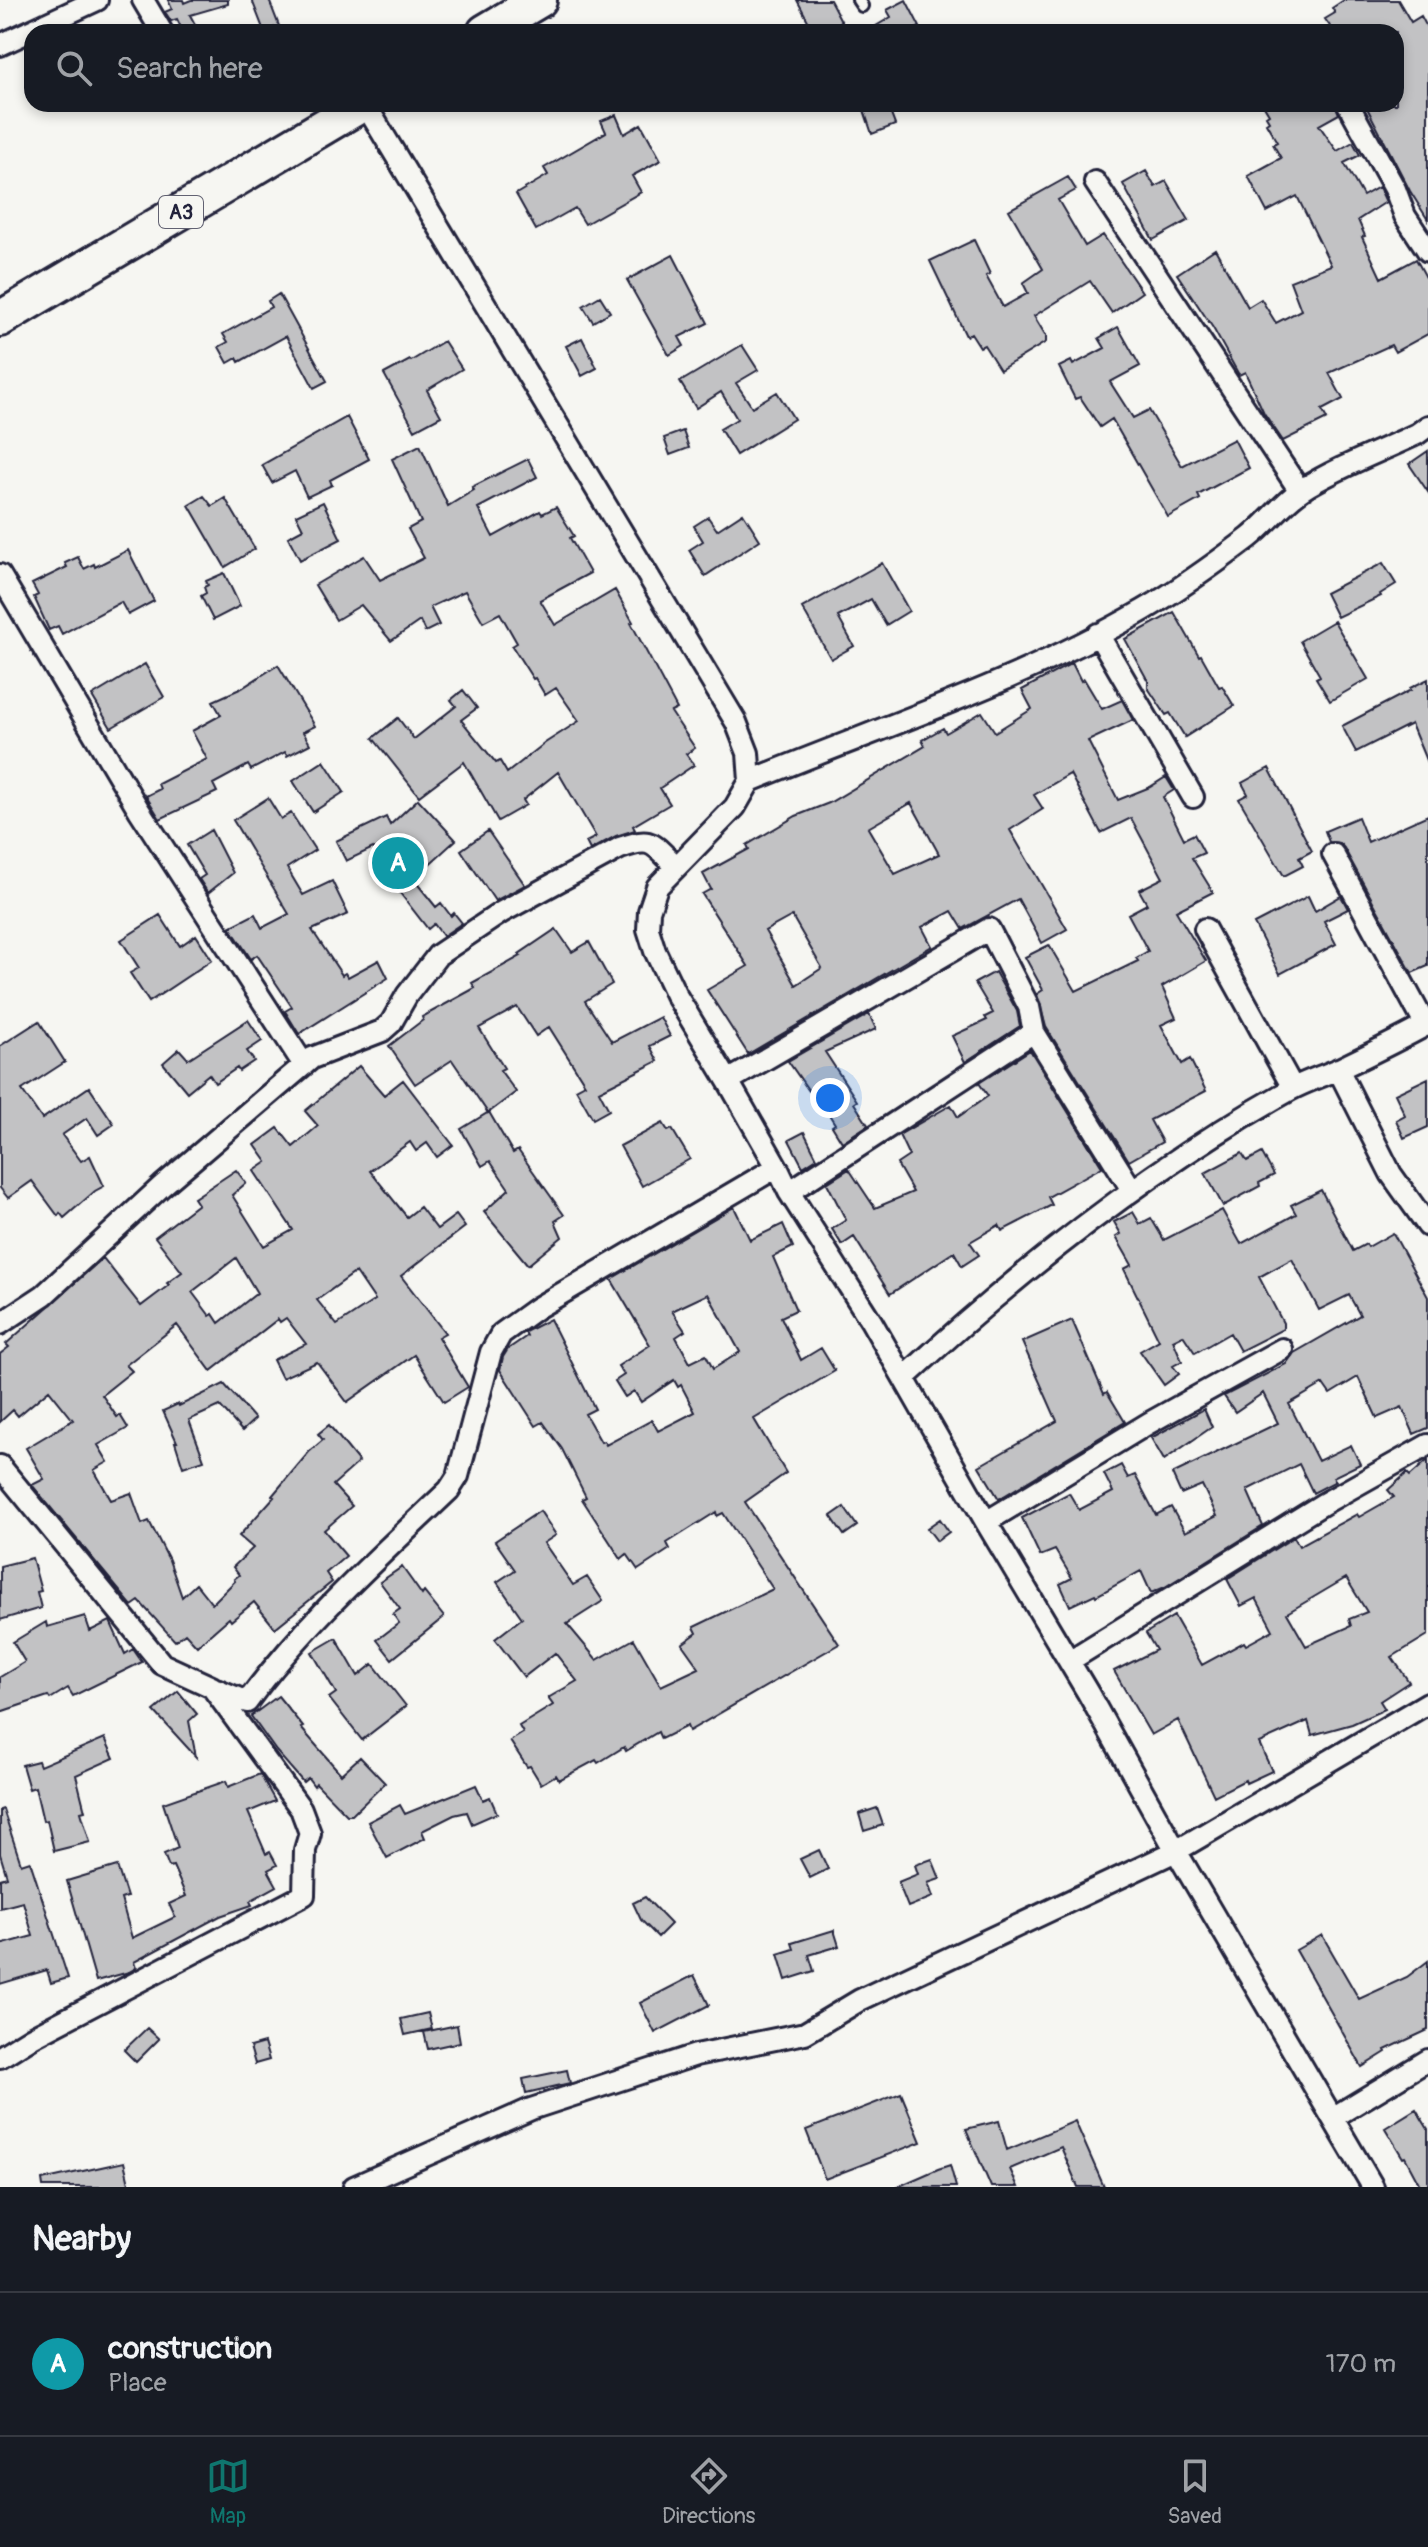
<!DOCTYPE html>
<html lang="en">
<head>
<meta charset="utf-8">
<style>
	:root { --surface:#171b24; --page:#20242c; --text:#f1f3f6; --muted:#9ea1a6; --line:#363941; --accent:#0f766e }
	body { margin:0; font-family:Pangolin,sans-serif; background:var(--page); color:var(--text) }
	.you { position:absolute; left:830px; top:1098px; width:28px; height:28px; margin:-20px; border:6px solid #fff; border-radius:50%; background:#1a73e8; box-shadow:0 0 0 12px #1a73e833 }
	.badge { display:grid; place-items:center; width:52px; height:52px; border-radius:50%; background:var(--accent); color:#fff; font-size:26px; font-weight:700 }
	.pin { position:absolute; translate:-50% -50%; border:4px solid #fff; box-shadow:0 2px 8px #0006 }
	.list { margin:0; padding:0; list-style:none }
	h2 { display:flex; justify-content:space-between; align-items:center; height:104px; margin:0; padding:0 32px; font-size:34px }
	h2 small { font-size:26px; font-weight:400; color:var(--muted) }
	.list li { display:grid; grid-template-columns:52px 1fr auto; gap:24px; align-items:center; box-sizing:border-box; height:144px; padding:0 32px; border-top:2px solid var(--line) }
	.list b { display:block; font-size:30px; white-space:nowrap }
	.list p { margin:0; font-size:26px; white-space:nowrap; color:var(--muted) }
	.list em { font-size:26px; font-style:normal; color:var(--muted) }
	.icon { flex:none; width:44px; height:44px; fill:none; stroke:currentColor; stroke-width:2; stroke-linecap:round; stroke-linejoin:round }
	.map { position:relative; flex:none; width:1428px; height:2187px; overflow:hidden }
	.search { position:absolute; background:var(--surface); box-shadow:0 4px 12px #0003; left:24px; right:24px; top:24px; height:88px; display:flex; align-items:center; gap:20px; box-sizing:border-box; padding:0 28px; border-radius:24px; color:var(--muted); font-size:30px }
	.sheet { height:248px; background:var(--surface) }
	nav { display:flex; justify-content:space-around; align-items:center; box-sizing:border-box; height:112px; border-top:2px solid var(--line); background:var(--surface); font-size:22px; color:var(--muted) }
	nav a { display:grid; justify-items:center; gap:4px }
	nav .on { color:var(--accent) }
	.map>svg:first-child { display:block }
	.building { fill:#c2c2c4; stroke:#22223b; stroke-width:2; fill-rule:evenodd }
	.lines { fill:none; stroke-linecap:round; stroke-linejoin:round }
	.service-casing { stroke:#22223b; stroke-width:16 }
	.minor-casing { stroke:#22223b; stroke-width:26 }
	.trunk-casing { stroke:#22223b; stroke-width:40 }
	.service { stroke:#f6f6f2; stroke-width:10 }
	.minor { stroke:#f6f6f2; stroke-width:20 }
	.trunk { stroke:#f6f6f2; stroke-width:34 }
	.labels { text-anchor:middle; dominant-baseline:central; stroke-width:6; stroke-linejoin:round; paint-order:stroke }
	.shield { fill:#f6f6f2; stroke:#626272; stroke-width:2 }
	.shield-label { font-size:20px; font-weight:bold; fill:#22223b }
</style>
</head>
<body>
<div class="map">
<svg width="1428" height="2187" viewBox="0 0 1428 2187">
	<rect width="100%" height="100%" fill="#f6f6f2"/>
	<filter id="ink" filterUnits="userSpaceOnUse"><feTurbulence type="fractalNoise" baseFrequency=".0125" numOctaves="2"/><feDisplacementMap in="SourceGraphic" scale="16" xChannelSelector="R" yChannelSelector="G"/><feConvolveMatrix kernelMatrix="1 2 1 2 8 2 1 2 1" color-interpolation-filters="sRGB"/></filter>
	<g filter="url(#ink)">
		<path class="building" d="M168 0H183L184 3 191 0H228V4L190 15 197 28 183 32 177 19 171 21 165 12 172 9Z
			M252 0H269L279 26 264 31Z
			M797 0H830L847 32H814Z
			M906 0 920 27 910 32H866L891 17 887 10Z
			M1344 0H1398L1411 22 1421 16 1428 29V220L1410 191 1365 104H1396V32H1334L1325 19 1335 13 1332 8Z
			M872 104H887L895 125 872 134 863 107Z
			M1263 104H1335L1339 114 1319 125 1337 151 1353 142 1360 155 1344 163 1363 196 1379 187 1386 202 1358 220 1365 236 1362 237 1381 278 1416 259 1428 281V334L1395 352 1391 345 1329 373 1343 399 1322 410 1327 419 1283 441 1264 413 1245 372 1239 375 1213 328 1177 274 1215 249 1248 307 1261 299 1276 323 1301 310 1290 281 1331 265 1297 196 1267 212 1248 176 1281 158 1273 144 1277 142 1266 123 1269 121 1266 116 1269 114Z
			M616 115 624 134 641 124 661 160 632 176 641 192 585 224 575 208 536 230 516 194 548 175 544 168 606 132 601 121Z
			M1146 171 1155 187 1166 181 1189 220 1153 240 1123 184Z
			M1068 177 1076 190 1058 200 1085 246 1103 235 1142 292 1112 313 1090 281 1034 316 1046 336V342L1000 370 984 345 980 347 971 333 966 336 930 261 974 240 990 274 986 276 1003 307 1028 293 1023 283 1043 269 1009 210Z
			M673 255 708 323 679 337 684 346 669 355 627 280Z
			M279 294 327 381 314 388 286 336 239 362 237 358 228 363 219 347 228 342 223 334 271 307 268 301Z
			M600 296 610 312 593 322 583 306Z
			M1118 327 1140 366 1110 382 1133 418 1149 410 1182 466 1234 439 1249 468 1198 495 1200 499 1168 517 1112 419 1100 427 1080 397 1075 399 1059 367 1071 361 1073 365 1105 348 1099 338Z
			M582 338 597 368 582 376 566 346Z
			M444 341 462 369 427 390 441 416 415 430 384 374 410 360 411 361Z
			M742 345 758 370 736 383 752 407 777 392 794 419 736 455 720 429 737 419 721 392 696 408 680 382Z
			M347 417 369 459 330 480 332 485 307 497 295 471 272 483 262 465Z
			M683 431 689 448 670 455 664 438Z
			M420 445 448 506 474 490 472 487 528 459 537 477 478 508 493 537 540 511 542 514 556 507 574 536 570 538 590 573 540 600 555 625 615 590 633 622 631 623 677 709 671 712 695 748 686 754 694 765 660 788 670 804 633 826 635 830 616 836 590 850 586 842 596 837 558 772 523 800 526 805 498 821 464 762 419 796 373 738 398 718 414 739 456 706 451 700 463 690 477 708 461 720 496 763 500 761 507 773 545 743 579 721 556 688 545 695 535 678 533 679 512 646 517 643 500 613 483 622 465 591 430 607 439 625 425 632 420 621 391 641 361 605 336 620 315 585 364 556 380 580 424 558 408 529 421 522 392 459Z
			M1428 451V492L1409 464Z
			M204 496 212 506 225 498 255 549 225 567 189 505Z
			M323 502 341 539 300 560 288 537 303 529 296 515Z
			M743 513 760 540 705 576 689 550 703 541 694 526 708 517 717 530Z
			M128 550 154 601 128 615 121 602 62 634 58 626 49 630 34 597 38 595 32 584 67 567 65 563 78 557 84 569 94 564 95 567Z
			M882 563 909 611 886 625 871 599 838 617 854 646 831 659 802 608Z
			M1383 563 1396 584 1380 594 1381 596 1337 617 1325 593Z
			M224 573 240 606 213 620 201 596 206 593 204 587 208 585 206 581Z
			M1174 612 1199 656 1201 655 1219 687 1222 686 1234 706 1185 737 1170 713 1166 715 1148 688V681L1125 639Z
			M1334 621 1368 679 1330 701 1316 678 1320 676 1300 641Z
			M1072 663 1081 681 1084 679 1102 709 1122 700 1133 720 1088 741 1118 800 1150 787 1166 777 1174 790 1163 797 1184 839 1194 834 1204 853 1192 858 1213 892 1176 911 1206 961 1162 987 1176 1018 1161 1025 1182 1064 1190 1059 1206 1091 1150 1120 1162 1142 1129 1161 1046 1027 1037 994 1043 990 1025 957 1049 945 1076 991 1138 961 1136 958 1148 951 1128 914 1147 904 1139 890 1163 878 1131 818 1101 833 1070 774 1034 795 1043 809 1010 830 1067 929 1042 943 1018 899 963 929 952 911 922 927 932 946 748 1054 707 990 748 966 702 894 711 889 703 874 749 849 747 845 796 816 829 803 925 746 922 740 943 728 946 733 982 712 995 732 1032 709 1022 690ZM911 803 939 854 895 874 868 828ZM792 916 822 968 796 985 765 931Z
			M145 664 164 697 111 728 92 696Z
			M278 665 315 726 303 732 310 744 287 756 285 752 251 770 248 765 213 784 217 792 160 819 146 796 160 789 158 784 207 759 192 731 221 715 213 701 242 688Z
			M1428 679V765L1411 724 1356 752 1342 726 1411 690 1410 688Z
			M324 761 344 792 313 812 293 781Z
			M1269 768 1312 851 1299 858 1303 866 1284 876 1239 799 1248 794 1242 783Z
			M268 798 281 819 291 813 315 850 287 868 303 895 332 881 348 914 312 930 342 975 345 973 348 977 379 960 388 978 299 1034 285 1011 292 1007 257 955 251 959 230 927 255 914 262 928 289 914 233 820Z
			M418 799 456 840 423 870 411 876 436 907 441 903 451 916 454 913 462 923 443 936 434 924 428 929 393 884 373 848 346 861 336 841 386 817 390 825Z
			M1428 815V966L1412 973 1344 848 1339 843 1329 842 1325 831 1358 817 1368 842Z
			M211 830 233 873 208 893 199 879 205 875 187 845Z
			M488 831 525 885 495 901 461 850Z
			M1308 896 1315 911 1341 896 1348 909 1324 921 1336 944 1280 974 1254 924Z
			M160 915 180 946 196 935 212 960 149 1002 130 973 139 968 121 940Z
			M556 929 572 952 589 942 612 984 585 1001 612 1042 660 1017 670 1036 650 1046 658 1061 599 1091 609 1110 593 1119 576 1089 585 1084 549 1027 536 1036 517 1007 479 1028 504 1068 500 1070 516 1092 488 1113 452 1060 415 1084 389 1046 423 1020 422 1017 475 988 472 983 521 956 519 954Z
			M995 972 1017 1011 1020 1026 965 1062 952 1036 987 1020 985 1017 993 1013 975 983Z
			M869 1014 876 1029 825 1052 857 1101 854 1103 868 1125 842 1142 832 1126 835 1124 813 1089 809 1091 788 1061Z
			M248 1020 262 1041 247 1051 254 1061 239 1071 237 1068 215 1083 209 1074 187 1092 163 1063 179 1049 188 1059Z
			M39 1021 65 1062 22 1090 42 1119 89 1087 114 1124 98 1135 87 1118 62 1135 81 1161 90 1156 104 1186 95 1191 64 1218 60 1213 58 1216 32 1181 8 1198 0 1188V1046Z
			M1030 1050 1102 1167 1048 1197 1052 1205 1002 1231 999 1225 970 1242 979 1255 962 1266 954 1252 890 1294 854 1237 842 1245 832 1229 846 1220 827 1183 849 1169 875 1208 913 1192 897 1164 909 1156 899 1135 951 1105 958 1117 988 1096 979 1083Z
			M359 1066 384 1095 403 1080 453 1145 437 1157 427 1143 416 1151 410 1142 370 1171 407 1217 420 1207 437 1229 456 1215 465 1227 401 1276 445 1333 438 1337 468 1387 444 1402 414 1355 347 1402 317 1362 282 1378 273 1360 306 1344 286 1318 280 1322 278 1319 211 1371 177 1325 126 1365 132 1371 102 1395 117 1417 120 1415 128 1428 98 1445 108 1462 94 1470 111 1500 131 1493 142 1524 149 1521 169 1560 182 1597 196 1584 212 1604 235 1581 234 1579 239 1575 233 1567 253 1548 239 1536 274 1497 272 1496 309 1452 323 1440 318 1434 329 1425 359 1462 333 1485 352 1506 324 1530 346 1556 326 1573 332 1582 275 1628 254 1602 231 1621 229 1618 197 1646 185 1633 175 1641 139 1601 132 1606 32 1485 44 1479 26 1448 73 1420 49 1390 18 1416 13 1410 0 1422V1354L9 1347 6 1344 103 1258 141 1306 169 1285 167 1283 182 1272 155 1237 198 1204 194 1198 236 1170 246 1183 232 1195 264 1246 293 1230 254 1171 267 1162 255 1145 278 1128 293 1147 318 1126 305 1111ZM236 1258 257 1293 219 1323 213 1314 210 1316 192 1292ZM356 1272 375 1300 337 1325 317 1300Z
			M1428 1078V1127L1404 1138 1396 1120 1405 1115 1395 1094Z
			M489 1112 513 1153 518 1150 564 1215 555 1221 562 1237 528 1265 484 1212 509 1189 490 1161 482 1166 461 1129Z
			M663 1123 668 1131 672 1129 690 1159 642 1186 620 1146Z
			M804 1132 817 1158 803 1167 789 1140Z
			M1242 1153 1247 1161 1262 1153 1274 1175 1259 1183 1260 1186 1223 1206 1205 1173Z
			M1321 1190 1353 1251 1366 1244 1368 1247 1393 1233 1428 1297V1428L1414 1434 1402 1407 1377 1418 1358 1377 1330 1394 1323 1384 1289 1404 1318 1461 1351 1445 1360 1464 1333 1477 1336 1481 1313 1493 1299 1464 1247 1490 1263 1526 1165 1587 1151 1593 1141 1571 1096 1596 1095 1594 1070 1606 1060 1584 1072 1578 1055 1550 1040 1556 1022 1518 1069 1493 1079 1510 1113 1492 1104 1474 1121 1465 1128 1478 1135 1475 1156 1515 1171 1507 1185 1532 1217 1516 1202 1485 1181 1494 1172 1474 1278 1423 1263 1393 1235 1412 1224 1396 1286 1364 1294 1353 1360 1315 1349 1295 1319 1310 1292 1259 1259 1277 1283 1323V1329L1240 1351 1230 1333 1195 1353 1183 1335 1173 1340 1182 1361 1173 1366 1179 1374 1164 1385 1140 1351 1159 1340 1124 1269 1132 1265 1116 1237 1121 1234 1114 1222 1133 1212 1140 1224 1151 1218 1164 1240 1222 1210 1241 1244 1296 1214 1291 1205Z
			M734 1207 750 1240 783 1224 793 1247 773 1257 796 1310 781 1317 801 1360 821 1348 835 1371 754 1419 786 1473 745 1502 839 1644 689 1731 687 1726 661 1739 658 1732 626 1751 624 1747 598 1763 596 1760 559 1780 556 1775 541 1784 530 1766 527 1767 510 1741 523 1733 519 1726 553 1705 548 1698 577 1681 555 1653 524 1677 495 1639 522 1618 497 1582 515 1570 495 1541 540 1511 556 1535 544 1543 573 1585 587 1577 603 1601 567 1624 597 1660 634 1639 661 1686 699 1668 682 1644 697 1633 694 1627 773 1589 723 1513 717 1516 716 1512 667 1543 670 1549 638 1570 627 1554 621 1559 582 1499 586 1497 562 1449 543 1422 536 1426 500 1370 503 1357 508 1349 527 1336 525 1332 550 1319 595 1409 585 1414 601 1442 604 1441 606 1445 652 1420 658 1431 695 1412 681 1385 678 1387 674 1380 641 1402 634 1391 625 1397 615 1381 624 1375 618 1366 650 1345 611 1279ZM708 1294 740 1352 713 1369 706 1355 690 1363 676 1337 685 1331 672 1311Z
			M1072 1320 1104 1394 1107 1392 1125 1422 999 1499 979 1466 1057 1421 1022 1342Z
			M224 1384 255 1419 242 1431 220 1406 189 1420 204 1460 183 1467 175 1442H177L163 1411 178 1404 179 1406Z
			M1204 1409 1212 1427 1164 1460 1151 1438Z
			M1428 1460V1635L1392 1657 1409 1682 1380 1701 1385 1709 1352 1724 1312 1735 1308 1721 1259 1743 1272 1771 1246 1783 1245 1780 1214 1796 1178 1720 1151 1735 1114 1671 1156 1650 1146 1633 1174 1616 1202 1665 1244 1642 1246 1645 1273 1630 1256 1598 1241 1606 1227 1579 1294 1537 1299 1546 1357 1514 1359 1517 1394 1497 1388 1490 1407 1473 1410 1476ZM1346 1578 1367 1612 1349 1619 1351 1626 1306 1646 1287 1613Z
			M844 1507 857 1526 844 1535 831 1516Z
			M940 1519 949 1532 937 1541 927 1528Z
			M32 1558 41 1591 37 1592 41 1608 0 1620V1566Z
			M402 1567 422 1595 424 1592 444 1617 392 1659 377 1640 399 1623 393 1614 400 1609 380 1582Z
			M85 1616 90 1631 110 1621 125 1654 133 1649 142 1662 73 1696 68 1688 50 1699 48 1696 0 1712V1677L25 1662 13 1642 46 1622 47 1627Z
			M336 1638 358 1676 373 1664 406 1706 362 1740 329 1698 336 1693 312 1652Z
			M178 1691 197 1714 189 1721 196 1757 154 1711Z
			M278 1696 303 1727 301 1728 341 1774 360 1757 385 1783 352 1815H347L316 1783 314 1786 308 1778 303 1782 276 1751 251 1716Z
			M105 1738 114 1758 76 1775 85 1811 81 1812 90 1842 54 1851 47 1820 43 1821 35 1787 29 1789 22 1765 38 1761 40 1766Z
			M260 1774 275 1801 248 1812 266 1854 270 1852 277 1865 268 1870 277 1886 250 1901 252 1905 220 1916 134 1962 136 1968 129 1972 96 1981 67 1881 117 1866 127 1897 121 1899 132 1938 175 1917 169 1904 186 1896 173 1866 169 1867 164 1854 178 1848 163 1803 226 1781 228 1787Z
			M476 1785 483 1800 490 1797 497 1813 472 1824 467 1812 454 1815 422 1831 425 1838 387 1858 368 1822 400 1805 405 1814Z
			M877 1808 883 1825 864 1831 859 1814Z
			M3 1809 21 1864 30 1861 68 1978 51 1983 47 1970 0 1984V1945L33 1936 23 1902 0 1908V1879L7 1877 0 1854V1810Z
			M819 1850 828 1869 810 1878 800 1859Z
			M932 1859 940 1879 928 1883 933 1897 908 1907 898 1882 918 1874 915 1865Z
			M645 1897 671 1924 658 1937 641 1920 633 1903Z
			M834 1930 839 1946 809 1955 814 1971 786 1980 778 1954 794 1949 792 1943Z
			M1322 1935 1359 1999 1407 1977 1428 1961V2030L1385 2050 1386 2052 1362 2067 1296 1950Z
			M694 1975 709 2005 655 2033 640 2003Z
			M428 2013 432 2029 405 2035 401 2019Z
			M457 2025 460 2042 428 2049 424 2032Z
			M147 2028 159 2039 136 2062 124 2050Z
			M264 2043 269 2060 255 2064 250 2047Z
			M567 2070 570 2083 526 2093 523 2079Z
			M901 2093 921 2142 825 2179 806 2130Z
			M1416 2109 1428 2129V2187H1421L1405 2157 1403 2158 1385 2128Z
			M999 2121 1007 2150 1075 2121 1104 2187H1078L1061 2147 1010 2169 1018 2187H991L966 2129Z
			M124 2162 130 2187H43L42 2180Z
			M950 2165 956 2187H897L938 2169Z"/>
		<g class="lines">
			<defs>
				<path id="service" d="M858 0 862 6"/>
				<path id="minor" d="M143 0 162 32
					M0 45 97 0
					M365 104 736 722 748 753 750 781 735 807 657 887 649 911 648 929 655 951 676 995 728 1081 777 1167 789 1192 871 1321 986 1522 1088 1693 1176 1851 1373 2187
					M1348 104 1395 189 1405 216 1428 251
					M1095 182 1300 491
					M0 575 139 810 304 1065
					M1098 634 1193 797
					M750 781C882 727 1020 682 1144 610 1180 589 1216 563 1249 538 1268 523 1283 502 1303 489 1338 467 1379 452 1417 434L1428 426
					M1333 854 1426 1026
					M1205 929 1293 1088
					M1338 1069 1391 1174 1428 1226
					M728 1081 989 929 1029 1007 1034 1032 1132 1190
					M789 1192 1034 1032
					M0 1324 44 1295 162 1186 312 1058 382 1031 391 1023 407 995 438 955 502 912 620 848C653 836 652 844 676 866
					M904 1378C1022 1269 1150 1168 1290 1090 1306 1081 1324 1076 1341 1068 1370 1054 1399 1040 1428 1024
					M0 1466 162 1664 212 1687 301 1809 310 1833 305 1850 304 1895 32 2037 0 2057
					M986 1522 1149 1423 1282 1349
					M1069 1661 1323 1504 1428 1445
					M216 1689 247 1702C305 1623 378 1558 449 1490L458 1476 491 1352 501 1334 537 1308 777 1167
					M1334 2117 1428 2060
					M354 2187 531 2109 696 2055 805 2033 860 2000 1176 1851 1428 1703"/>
				<path id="trunk" d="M485 32 539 0
					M0 319 362 104"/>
			</defs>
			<use href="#service" class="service-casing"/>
			<use href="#minor" class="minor-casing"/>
			<use href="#trunk" class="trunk-casing"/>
			<use href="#service" class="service"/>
			<use href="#minor" class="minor"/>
			<use href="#trunk" class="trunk"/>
		</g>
	</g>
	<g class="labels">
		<rect class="shield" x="159" y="196" width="44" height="32" rx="6"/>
		<g class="shield-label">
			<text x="181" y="212">A3</text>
		</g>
	</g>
</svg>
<div class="you"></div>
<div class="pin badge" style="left:398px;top:863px;background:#0f9aa8">A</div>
<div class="search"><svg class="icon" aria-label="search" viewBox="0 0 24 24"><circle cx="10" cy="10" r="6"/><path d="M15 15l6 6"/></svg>Search here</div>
</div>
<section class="sheet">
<h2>Nearby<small></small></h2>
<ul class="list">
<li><span class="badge" style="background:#0f9aa8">A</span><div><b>construction</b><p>Place</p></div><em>170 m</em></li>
</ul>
</section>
<nav>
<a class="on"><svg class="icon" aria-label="map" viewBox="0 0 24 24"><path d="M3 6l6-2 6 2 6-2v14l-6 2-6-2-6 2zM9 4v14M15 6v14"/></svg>Map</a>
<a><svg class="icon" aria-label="directions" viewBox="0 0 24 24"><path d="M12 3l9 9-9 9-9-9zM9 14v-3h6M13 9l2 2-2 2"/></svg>Directions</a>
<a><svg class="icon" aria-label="saved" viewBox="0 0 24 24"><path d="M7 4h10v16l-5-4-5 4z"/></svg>Saved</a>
</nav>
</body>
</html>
